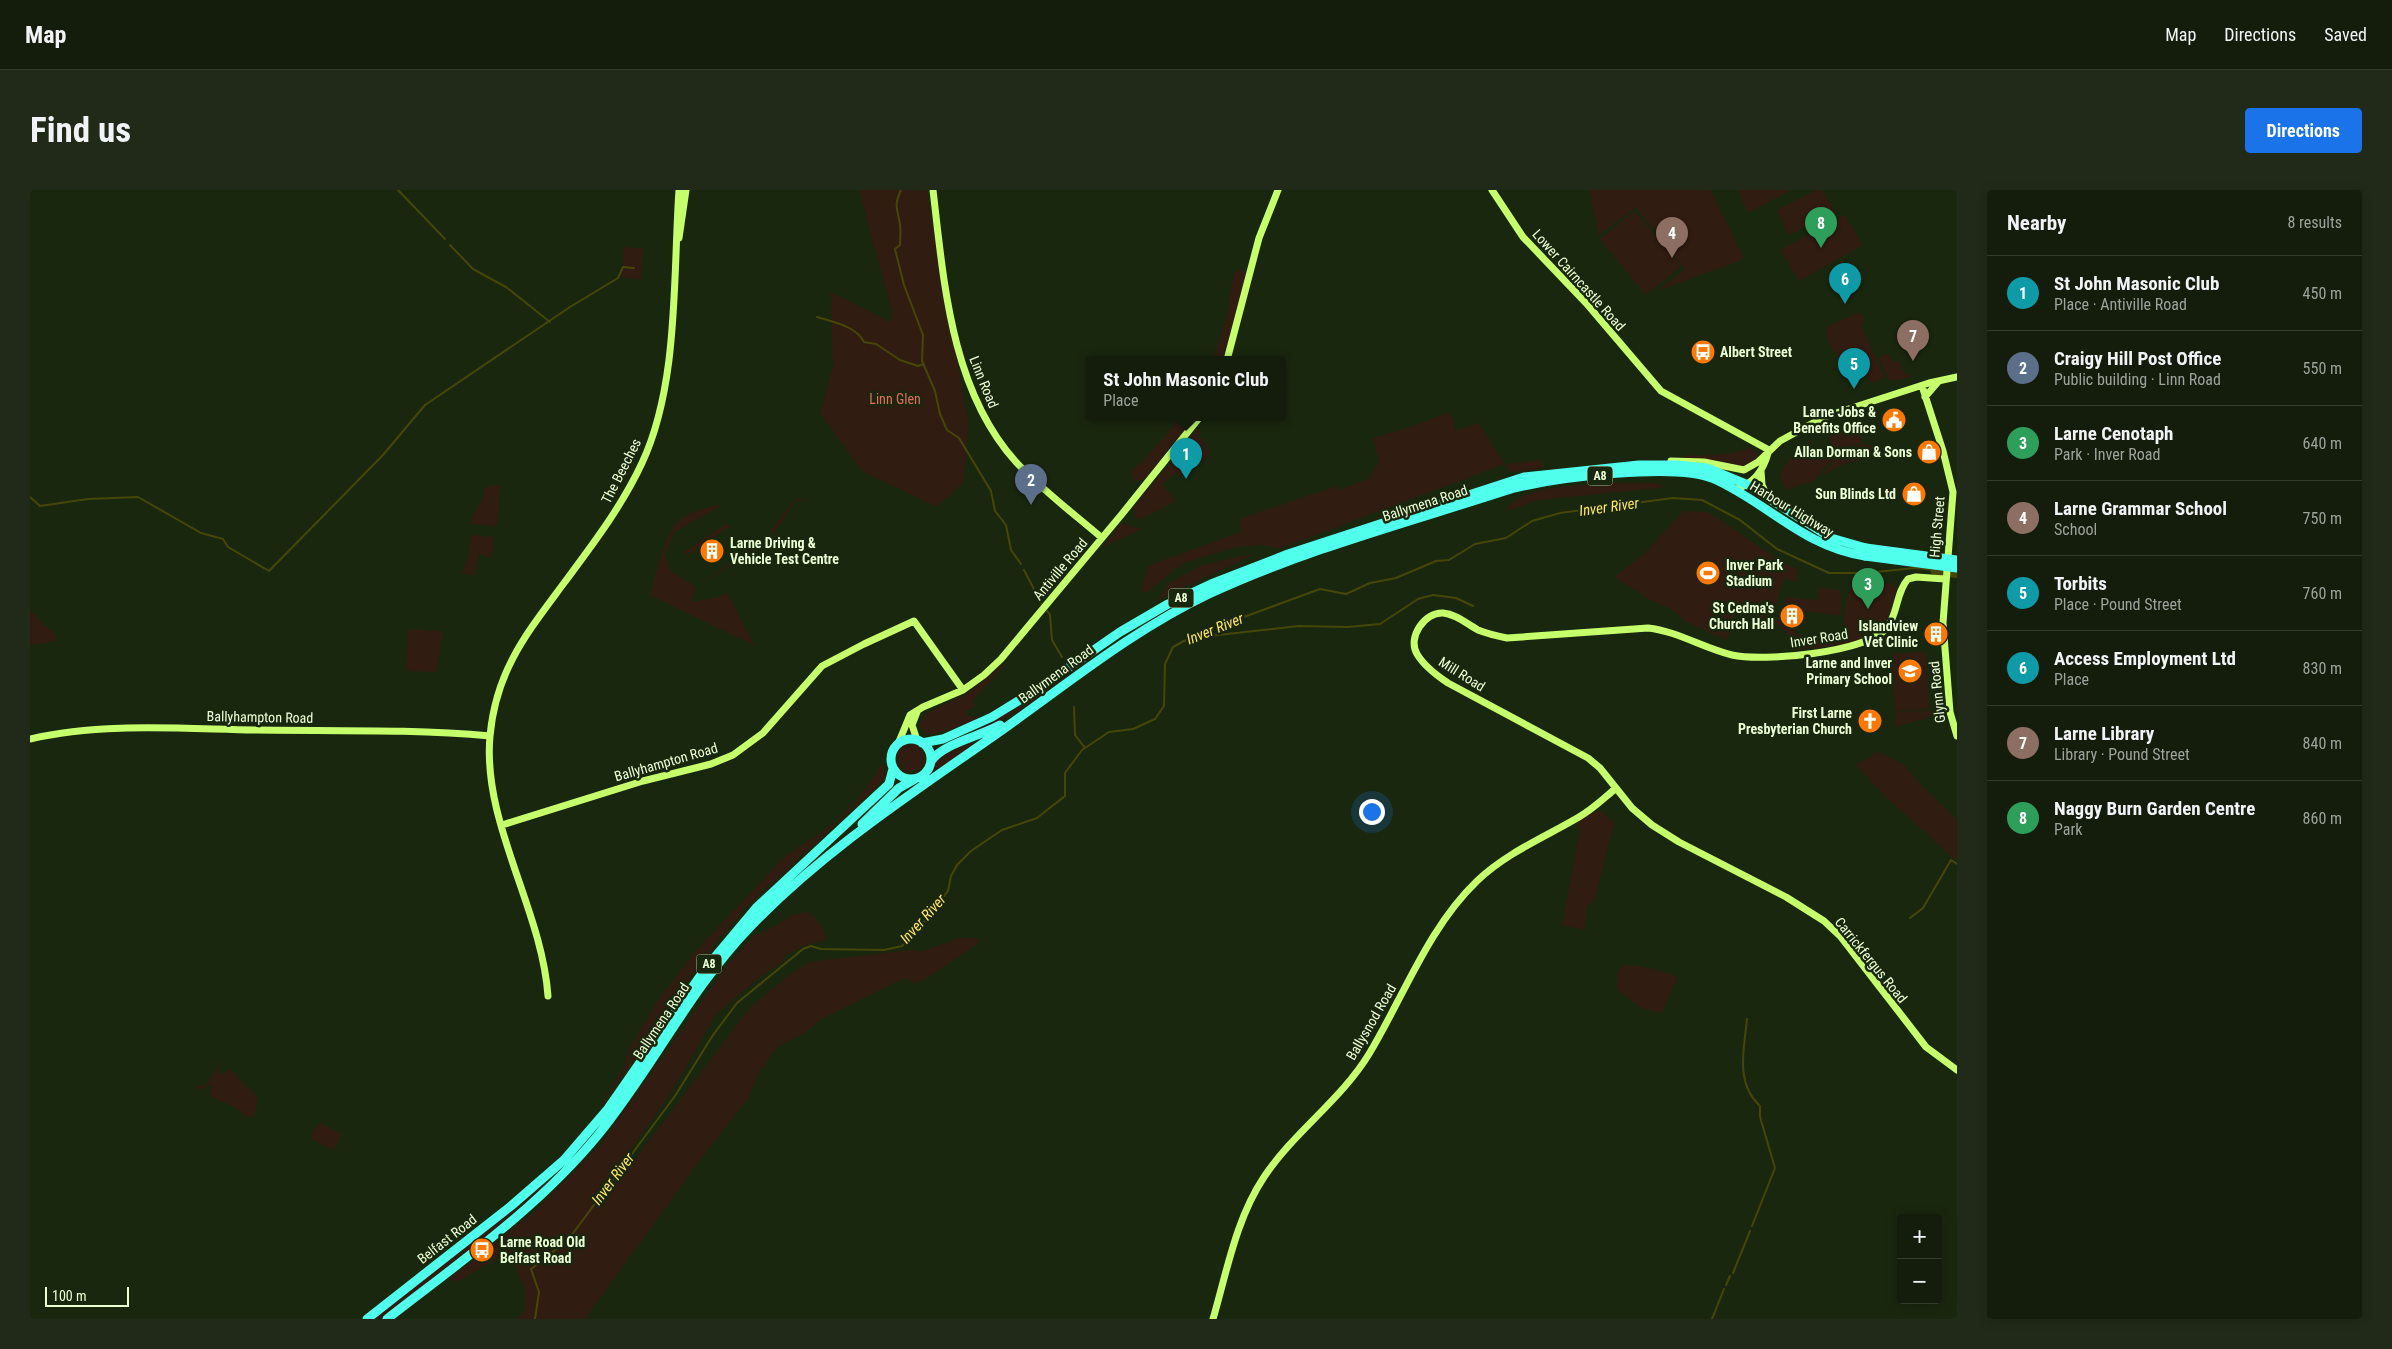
<!DOCTYPE html>
<html lang="en">
<head>
<meta charset="utf-8">
<style>
	:root { --surface:#141d0b; --page:#212a19; --text:#f1f3f6; --muted:#9da29d; --line:#333b2c; --accent:#1a73e8 }
	body { margin:0; font-family:"Roboto Condensed",sans-serif; background:var(--page); color:var(--text) }
	.controls { position:absolute; right:15px; bottom:15px; display:grid; overflow:hidden; border-radius:5px; box-shadow:0 2px 12px #0003 }
	.controls button { width:45px; height:45px; display:grid; place-items:center; padding:0; border:0; border-bottom:1px solid var(--line); background:var(--surface); color:var(--text); font:25px sans-serif }
	.scale { position:absolute; left:15px; bottom:12px; width:84px; box-sizing:border-box; padding-left:5px; border:2px solid #ebffd5; border-top:0; font-size:14px; line-height:18px; white-space:nowrap; color:#ebffd5; -webkit-text-stroke:4px #1a270f; paint-order:stroke }
	.you { position:absolute; left:1341px; top:621px; width:18px; height:18px; margin:-12px; border:4px solid #fff; border-radius:50%; background:#1a73e8; box-shadow:0 0 0 8px #1a73e833 }
	.badge { display:grid; place-items:center; width:32px; height:32px; border-radius:50%; background:var(--accent); color:#fff; font-size:16px; font-weight:700 }
	.pin { position:absolute; translate:-50% -41px; filter:drop-shadow(0 1px 2px #0008) }
	.pin::after { content:''; position:absolute; top:26px; width:18px; height:15px; background:inherit; clip-path:polygon(0 0,100% 0,50% 100%) }
	.popup { position:absolute; left:1056px; top:166px; width:200px; height:65px; box-sizing:border-box; display:grid; place-content:center; border-radius:5px; background:var(--surface); filter:drop-shadow(0 1px 4px #0005); font-size:16px; white-space:nowrap; color:var(--muted) }
	.popup b { font-size:19px; color:var(--text) }
	.popup::after { content:''; position:absolute; left:50%; top:100%; margin-left:-10px; border:10px solid transparent; border-top-color:var(--surface) }
	.list { margin:0; padding:0; list-style:none }
	h2 { display:flex; justify-content:space-between; align-items:center; height:65px; margin:0; padding:0 20px; font-size:21px }
	h2 small { font-size:16px; font-weight:400; color:var(--muted) }
	.list li { display:grid; grid-template-columns:32px 1fr auto; gap:15px; align-items:center; box-sizing:border-box; height:75px; padding:0 20px; border-top:1px solid var(--line) }
	.list b { display:block; font-size:19px; white-space:nowrap }
	.list p { margin:0; font-size:16px; white-space:nowrap; color:var(--muted) }
	.list em { font-size:16px; font-style:normal; color:var(--muted) }
	.map { position:relative; flex:none; width:1927px; height:1129px; overflow:hidden; border-radius:5px }
	header { display:flex; align-items:center; gap:30px; box-sizing:border-box; height:70px; padding:0 25px; background:var(--surface); border-bottom:1px solid var(--line) }
	header strong { font-size:24px }
	nav { display:flex; gap:28px; margin-inline-start:auto; font-size:18px }
	.intro { display:flex; align-items:center; justify-content:space-between; box-sizing:border-box; height:120px; padding:0 30px }
	h1 { margin:0; font-size:35px }
	.button { padding:12px 22px; border-radius:5px; background:var(--accent); color:#fff; font-size:18px; font-weight:700 }
	main { display:flex; gap:30px; padding:0 30px }
	aside { flex:1; background:var(--surface); border-radius:5px; box-shadow:0 2px 12px #0003 }
	.map>svg:first-child { display:block }
	.green { fill:#311c11 }
	.lines { fill:none; stroke-linecap:round; stroke-linejoin:round }
	.stream { stroke:#464608; stroke-width:2 }
	.river { stroke:#464608; stroke-width:10 }
	.secondary { stroke:#c5ff6c; stroke-width:7 }
	.highway { stroke:#50ffec; stroke-width:9 }
	.highway-bridge { stroke:#50ffec; stroke-width:9 }
	.labels { text-anchor:middle; dominant-baseline:central; stroke-width:5; stroke-linejoin:round; paint-order:stroke }
	.shield { fill:#1a270f; stroke:#acbe9a; stroke-width:1 }
	.shield-label { font-size:12px; font-weight:bold; fill:#ebffd5 }
	.street-label { font-size:14px; fill:#ebffd5; stroke:#1a270f }
	.poi-label { font-size:14px; font-weight:bold; fill:#ebffd5; stroke:#1a270f; text-anchor:end }
	.park-label { font-size:14px; fill:#e46d5c; stroke:#1a270f }
	.water-label { font-size:15px; font-style:italic; fill:#ffe563; stroke:#1a270f }
</style>
</head>
<body>
<header>
<strong>Map</strong>
<nav><a>Map</a><a>Directions</a><a>Saved</a></nav>
</header>
<div class="intro"><h1>Find us</h1><a class="button">Directions</a></div>
<main>
<div class="map">
<svg width="1927" height="1129" viewBox="0 0 1927 1129">
	<rect width="100%" height="100%" fill="#1a270f"/>
	<path class="green" d="M829 0H897L938 232 934 292 907 317 832 281 790 223 803 177 801 102 861 132 862 121Z
		M1559 0H1681L1714 69 1627 101 1655 79 1606 17 1569 45Z
		M1708 0H1762L1718 23Z
		M1786 0H1793L1805 22 1759 45 1747 20Z
		M1605 21 1651 76 1616 105 1570 49Z
		M1814 25 1833 55 1769 91 1750 60Z
		M594 57 613 59 611 89 592 88Z
		M1211 78 1217 84 1195 170H1183L1197 126 1203 88 1204 83Z
		M1830 122 1835 130 1831 136 1855 187 1841 194 1834 182 1819 189 1798 150 1796 137Z
		M1857 163 1864 171 1870 172 1872 181 1875 180 1876 185 1881 184V187L1860 191 1849 168Z
		M1420 222 1426 241 1449 233 1475 274 1512 270 1514 278 1481 282 1475 274 1251 358 1231 355 1205 357 1151 374 1118 402H1111L1118 376 1211 342 1210 329 1307 296 1309 300 1338 289 1349 272 1343 248 1381 237Z
		M1150 228H1163L1114 290 1104 291 1100 282 1117 267Z
		M1827 232 1833 253 1803 260 1799 242Z
		M1168 238 1171 243 1167 248 1173 249 1180 264 1172 272 1168 267 1149 285 1146 283 1132 294 1146 311 1111 329 1105 327 1103 318Z
		M1783 249 1780 255 1783 264 1788 269H1796L1803 262H1808L1785 290 1761 298 1759 301 1751 291C1749 273 1771 259 1783 249Z
		M1834 254 1857 259V262L1811 275 1793 285 1811 261Z
		M1721 258 1728 265C1724 273 1717 277 1708 277 1696 277 1662 271 1652 266L1700 264Z
		M1586 293H1624L1637 297 1508 310 1478 321 1480 314C1510 293 1551 296 1586 293Z
		M463 295 470 296 467 336 441 334C442 321 457 309 454 298Z
		M767 308 776 309 775 311 770 309 765 313 734 356 670 394 734 351 741 344V339Z
		M692 315 645 342 635 363 639 380 666 397 662 412 689 407 697 403 725 456 620 405C625 387 633 352 643 337 652 324 677 316 692 315Z
		M1653 321 1678 322 1754 373 1767 379V391L1754 389 1740 434 1710 423 1703 426 1702 436 1697 450 1655 431 1642 419 1620 410 1585 387 1616 362Z
		M697 333 701 336 658 365 653 363Z
		M1092 333 1112 339 1073 357Z
		M441 345 464 347 461 368 449 364 444 385 432 384 439 364Z
		M1227 363 1127 410 1139 393 1173 375Z
		M1862 393 1867 398C1863 409 1861 425 1854 435 1835 459 1792 456 1765 460H1762C1759 448 1757 438 1744 433L1745 430 1763 434 1766 444 1795 449 1813 440 1816 411 1820 398Z
		M1789 398 1810 400 1811 425 1768 421 1755 414 1756 407 1788 410Z
		M0 420 27 447 26 451 0 455Z
		M381 439 413 441 407 482 379 481 375 477 377 465 376 458 378 455 377 442Z
		M1896 462 1899 519 1865 521 1862 464Z
		M1067 465 1015 505 950 543 948 539 1014 503Z
		M979 470 943 510 945 517 935 521 937 526 952 527 919 540 898 545 889 536 895 524 937 504Z
		M1909 520 1911 524 1865 537V522Z
		M943 552 946 556 900 586 908 567 913 563Z
		M867 568a14 14 0 1 1 28 0a14 14 0 1 1-28 0Z
		M1848 562 1873 574 1897 601 1927 629V671L1855 606 1826 575Z
		M852 574 855 585 850 594 717 716 678 763 566 923 595 874 598 861 625 814 664 763 754 667 802 635 827 610Z
		M1566 621 1574 622 1584 634 1564 712 1557 716 1555 740 1532 735 1550 640 1547 636 1551 630Z
		M777 722C789 730 794 736 796 750L771 757 756 765 748 776 735 783 686 824 643 900 599 962 572 1013 719 819 759 785 779 772 879 760 894 761 929 748H949L948 754 894 790 884 793 875 788 792 829 773 844 747 857 729 883 718 909 676 962 555 1129H486L495 1121V1101L482 1066 472 1064 430 1091 420 1090 424 1085 506 1020 572 952 697 775 722 747 749 734 762 725Z
		M1593 775 1611 776 1645 785 1646 790 1632 823 1612 818 1587 800V784Z
		M188 871 191 875 188 882 192 884 200 879C204 883 207 887 211 891 228 909 230 898 224 927H217L205 917 181 907 180 901 183 896 179 894 175 899 170 898 165 901 169 895 175 896 189 876Z
		M290 933 311 943V948L305 958 300 959 282 949 283 942Z
		M519 989 521 991 464 1040 351 1129H343Z"/>
	<g class="lines">
		<path class="stream" d="M368 0 415 49
			M871 0C863 17 868 19 870 35 871 41 870 49 870 55L865 59 874 95 893 145 892 171 905 201 910 224 917 240 929 248 961 301 965 321 976 335 981 360 991 374
			M420 55 443 79 476 97 520 132
			M787 127C803 132 826 136 834 152L846 154 870 170 888 176 894 174
			M0 307 10 316 58 309 108 307 171 343 193 349 198 357 239 381 353 265 395 215 540 117 588 88 593 77 604 78
			M994 380 1011 413
			M1017 421 1020 425 1022 450 1032 467
			M1161 448 1269 436 1318 437 1350 434 1388 409 1403 405 1426 408 1443 416
			M1044 517 1045 545 1055 558
			M1880 728 1893 718 1921 670 1927 674
			M1717 829C1714 860 1705 893 1730 916V927L1745 978 1722 1036
			M1703 1083 1720 1041
			M1696 1095 1700 1086
			M505 1129 509 1102 501 1079 538 1050 645 906 683 845 707 813 773 759 781 756 791 759 854 760 872 756 893 733 918 701 921 686 927 675 941 661 972 640 1007 628 1035 606V583L1052 560 1079 542 1103 539 1125 529 1134 516 1135 474 1143 457 1165 445 1290 399 1316 404 1340 393 1366 388 1406 371 1419 370 1445 354 1476 348 1502 331 1530 323 1643 308 1672 310 1710 330 1747 359 1799 383H1836L1885 378 1905 380
			M1682 1129 1694 1099"/>
		<path class="river" d="M1905 380 1927 383"/>
		<path class="secondary" d="M903 0C914 93 921 200 986 272 1012 300 1043 323 1072 348
			M1462 0 1493 47 1556 113 1631 201 1739 260
			M649 48 656 0
			M1197 170 1229 48 1248 0
			M1892 196 1913 261 1923 302 1913 433 1920 522 1927 546
			M1895 207 1908 192
			M1641 271 1674 272 1714 280 1728 272 1750 251 1794 227 1899 193 1927 187
			M1731 281 1732 295 1738 308
			M1704 300C1723 294 1733 282 1738 263
			M1915 389 1886 387 1878 389C1866 402 1868 424 1857 438 1835 463 1733 472 1702 465 1673 458 1647 441 1618 438L1477 448C1467 446 1458 444 1448 440 1437 434 1426 424 1413 423 1395 422 1377 447 1387 464 1394 476 1406 485 1418 493L1558 568 1570 578 1602 618 1622 635 1649 652 1756 707 1794 731 1811 747 1896 857 1927 880
			M0 549C72 532 154 539 228 540 305 541 383 539 460 546
			M887 550 882 535 887 522
			M868 554 880 525 893 517 933 500 954 485 971 469 1092 324 1169 228
			M472 635 613 591 681 574 703 565 733 543 792 476 834 454 884 431 933 500
			M518 806C512 719 452 633 460 546 466 480 497 443 534 393 563 354 592 316 612 273 649 194 643 86 649 0
			M1183 1129C1197 1081 1206 1029 1234 987 1264 942 1311 910 1339 864 1374 806 1398 738 1447 691 1476 663 1515 647 1549 627 1563 619 1573 609 1585 599"/>
		<path class="highway" d="M861 569a20 20 0 1 1 40 0a20 20 0 1 1-40 0Z
			M892 553 913 549 962 527 1006 500 1090 442 1138 414 1181 394 1258 364 1494 287 1609 275H1647L1677 278 1718 295 1801 348 1836 358
			M901 571C914 553 949 547 970 535
			M832 634 869 598 885 589
			M337 1129 481 1016 534 970 577 920 675 779 727 717 859 594 863 579
			M357 1129C430 1072 508 1018 568 945 622 879 660 799 720 737 795 659 887 600 975 538 1041 491 1105 439 1179 404 1276 359 1383 331 1484 298 1527 288 1646 272 1684 289 1738 313 1774 357 1835 366"/>
		<path class="highway-bridge" d="M1836 358 1927 370
			M1835 366 1927 378"/>
	</g>
	<defs>
		<symbol id="bus-disc" viewBox="-11 -11 22 22"><circle r="9.5" fill="#ff7901" stroke="#1a270f"/><path d="M-5-6H5V4H4V6H2V4H-2V6H-4V4H-5ZM-3.5-4V0h7V-4ZM-3.5 1.2v1.5H-2V1.2ZM2 1.2v1.5H3.5V1.2Z" fill="#fff"/></symbol>
		<symbol id="civic-disc" viewBox="-11 -11 22 22"><circle r="9.5" fill="#ff7901" stroke="#1a270f"/><path d="M-.6-6.5H3V-4.5H.6V-3L4-1V1h2V6H-6V1h2V-1L-.6-3ZM-1.2 2.5V6h2.4V2.5Z" fill="#fff"/></symbol>
		<symbol id="shop-disc" viewBox="-11 -11 22 22"><circle r="9.5" fill="#ff7901" stroke="#1a270f"/><path d="M-5-2.5h2.3a2.7 3.5 0 0 1 5.4 0H5L5.5 6h-11ZM-1.5-2.5h3a1.5 2.3 0 0 0-3 0Z" fill="#fff"/></symbol>
		<symbol id="building-disc" viewBox="-11 -11 22 22"><circle r="9.5" fill="#ff7901" stroke="#1a270f"/><path d="M-4-6H4V6H1V3H-1V6H-4ZM-2.5-4.3h1.7v1.8h-1.7ZM.8-4.3h1.7v1.8H.8ZM-2.5-1h1.7V.8h-1.7ZM.8-1h1.7V.8H.8Z" fill="#fff"/></symbol>
		<symbol id="stadium-disc" viewBox="-11 -11 22 22"><circle r="9.5" fill="#ff7901" stroke="#1a270f"/><path d="M0-5a6.5 5 0 1 0 0 10a6.5 5 0 1 0 0-10ZM-3.5-1.8h7v3.6h-7Z" fill="#fff"/></symbol>
		<symbol id="school-disc" viewBox="-11 -11 22 22"><circle r="9.5" fill="#ff7901" stroke="#1a270f"/><path d="M0-5L7-2L0 1L-7-2ZM-4 1L0 2.5L4 1V4Q0 6-4 4Z" fill="#fff"/></symbol>
		<symbol id="church-disc" viewBox="-11 -11 22 22"><circle r="9.5" fill="#ff7901" stroke="#1a270f"/><path d="M-1.2-6h2.4v3.5h3.3v2.4h-3.3V6h-2.4V-.1h-3.3v-2.4h3.3Z" fill="#fff"/></symbol>
	</defs>
	<g fill-rule="evenodd">
		<use href="#bus-disc" x="1659" y="148" width="28" height="28"/>
		<use href="#civic-disc" x="1850" y="216" width="28" height="28"/>
		<use href="#shop-disc" x="1885" y="248" width="28" height="28"/>
		<use href="#shop-disc" x="1870" y="290" width="28" height="28"/>
		<use href="#building-disc" x="668" y="347" width="28" height="28"/>
		<use href="#stadium-disc" x="1664" y="369" width="28" height="28"/>
		<use href="#building-disc" x="1748" y="412" width="28" height="28"/>
		<use href="#building-disc" x="1892" y="430" width="28" height="28"/>
		<use href="#school-disc" x="1866" y="467" width="28" height="28"/>
		<use href="#church-disc" x="1826" y="517" width="28" height="28"/>
		<use href="#bus-disc" x="438" y="1046" width="28" height="28"/>
	</g>
	<g class="labels">
		<g class="shield">
			<rect x="1557.5" y="276.5" width="25" height="19" rx="4"/>
			<rect x="1138.5" y="398.5" width="25" height="19" rx="4"/>
			<rect x="666.5" y="764.5" width="25" height="19" rx="4"/>
		</g>
		<g class="shield-label">
			<text x="1570" y="286">A8</text>
			<text x="1151" y="408">A8</text>
			<text x="679" y="774">A8</text>
		</g>
		<g class="street-label">
			<text transform="translate(1549 90) rotate(48)">Lower Cairncastle Road</text>
			<text transform="translate(954 192) rotate(68)">Linn Road</text>
			<text transform="translate(591 281) rotate(-63)">The Beeches</text>
			<text transform="translate(1395 313) rotate(-18)">Ballymena Road</text>
			<text transform="translate(1762 319) rotate(31)">Harbour Highway</text>
			<text transform="translate(1907 337) rotate(-85)">High Street</text>
			<text transform="translate(1030 379) rotate(-50)">Antiville Road</text>
			<text transform="translate(1789 448) rotate(-9)">Inver Road</text>
			<text transform="translate(1026 484) rotate(-36)">Ballymena Road</text>
			<text transform="translate(1432 484) rotate(32)">Mill Road</text>
			<text transform="translate(1907 502) rotate(-96)">Glynn Road</text>
			<text transform="translate(230 527) rotate(1)">Ballyhampton Road</text>
			<text transform="translate(636 572) rotate(-16)">Ballyhampton Road</text>
			<text transform="translate(1841 770) rotate(51)">Carrickfergus Road</text>
			<text transform="translate(631 831) rotate(-56)">Ballymena Road</text>
			<text transform="translate(1341 832) rotate(-60)">Ballysnod Road</text>
			<text transform="translate(417 1049) rotate(-38)">Belfast Road</text>
		</g>
		<g class="poi-label">
			<text x="1690" y="162" text-anchor="start">Albert Street</text>
			<text x="1846" y="222">Larne Jobs &amp;<tspan x="1846" dy="16">Benefits Office</tspan></text>
			<text x="1882" y="262">Allan Dorman &amp; Sons</text>
			<text x="1866" y="304">Sun Blinds Ltd</text>
			<text x="700" y="353" text-anchor="start">Larne Driving &amp;<tspan x="700" dy="16">Vehicle Test Centre</tspan></text>
			<text x="1696" y="375" text-anchor="start">Inver Park<tspan x="1696" dy="16">Stadium</tspan></text>
			<text x="1744" y="418">St Cedma's<tspan x="1744" dy="16">Church Hall</tspan></text>
			<text x="1888" y="436">Islandview<tspan x="1888" dy="16">Vet Clinic</tspan></text>
			<text x="1862" y="473">Larne and Inver<tspan x="1862" dy="16">Primary School</tspan></text>
			<text x="1822" y="523">First Larne<tspan x="1822" dy="16">Presbyterian Church</tspan></text>
			<text x="470" y="1052" text-anchor="start">Larne Road Old<tspan x="470" dy="16">Belfast Road</tspan></text>
		</g>
		<g class="park-label">
			<text x="865" y="209">Linn Glen</text>
		</g>
		<g class="water-label">
			<text transform="translate(1579 317) rotate(-8)">Inver River</text>
			<text transform="translate(1185 439) rotate(-22)">Inver River</text>
			<text transform="translate(893 729) rotate(-48)">Inver River</text>
			<text transform="translate(583 989) rotate(-53)">Inver River</text>
		</g>
	</g>
</svg>
<div class="controls">
<button>+</button>
<button>−</button>
</div>
<div class="scale">100 m</div>
<div class="you"></div>
<div class="pin badge" style="left:1156px;top:289px;background:#0f9aa8">1</div>
<div class="popup"><b>St John Masonic Club</b>Place</div>
<div class="pin badge" style="left:1001px;top:315px;background:#5c6f8a">2</div>
<div class="pin badge" style="left:1838px;top:419px;background:#2e9e5b">3</div>
<div class="pin badge" style="left:1642px;top:68px;background:#8d6e63">4</div>
<div class="pin badge" style="left:1824px;top:199px;background:#0f9aa8">5</div>
<div class="pin badge" style="left:1815px;top:114px;background:#0f9aa8">6</div>
<div class="pin badge" style="left:1883px;top:171px;background:#8d6e63">7</div>
<div class="pin badge" style="left:1791px;top:58px;background:#2e9e5b">8</div>
</div>
<aside>
<h2>Nearby<small>8 results</small></h2>
<ul class="list">
<li><span class="badge" style="background:#0f9aa8">1</span><div><b>St John Masonic Club</b><p>Place · Antiville Road</p></div><em>450 m</em></li>
<li><span class="badge" style="background:#5c6f8a">2</span><div><b>Craigy Hill Post Office</b><p>Public building · Linn Road</p></div><em>550 m</em></li>
<li><span class="badge" style="background:#2e9e5b">3</span><div><b>Larne Cenotaph</b><p>Park · Inver Road</p></div><em>640 m</em></li>
<li><span class="badge" style="background:#8d6e63">4</span><div><b>Larne Grammar School</b><p>School</p></div><em>750 m</em></li>
<li><span class="badge" style="background:#0f9aa8">5</span><div><b>Torbits</b><p>Place · Pound Street</p></div><em>760 m</em></li>
<li><span class="badge" style="background:#0f9aa8">6</span><div><b>Access Employment Ltd</b><p>Place</p></div><em>830 m</em></li>
<li><span class="badge" style="background:#8d6e63">7</span><div><b>Larne Library</b><p>Library · Pound Street</p></div><em>840 m</em></li>
<li><span class="badge" style="background:#2e9e5b">8</span><div><b>Naggy Burn Garden Centre</b><p>Park</p></div><em>860 m</em></li>
</ul>
</aside>
</main>
</body>
</html>
